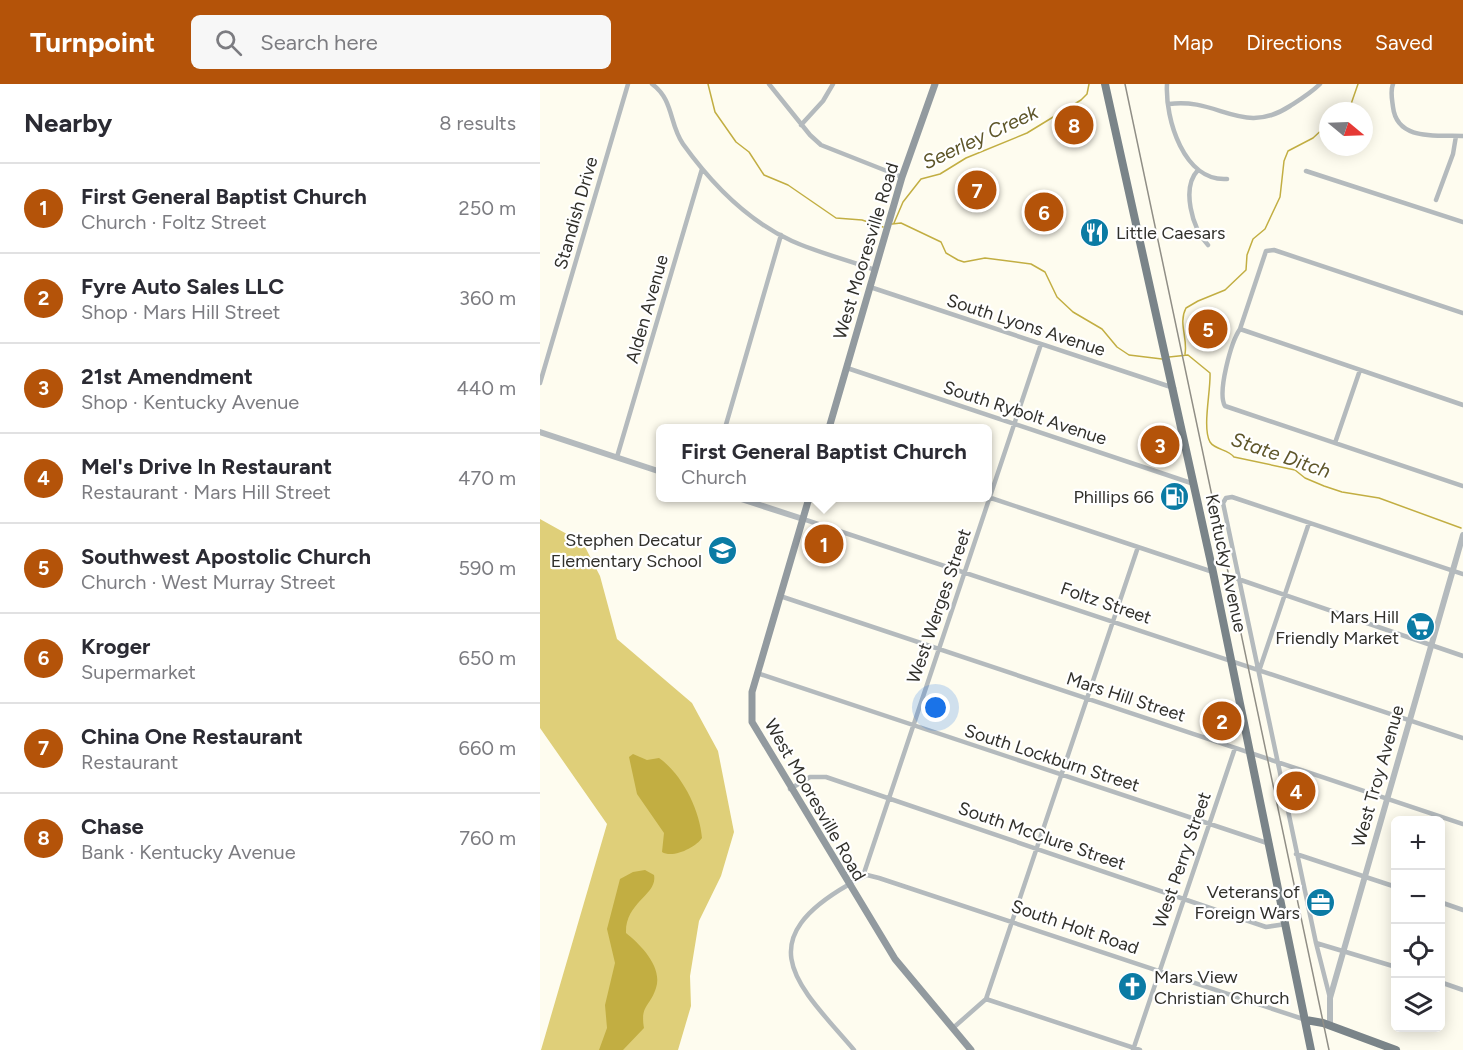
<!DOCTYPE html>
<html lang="en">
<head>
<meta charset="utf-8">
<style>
	:root { --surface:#fff; --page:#f7f7f7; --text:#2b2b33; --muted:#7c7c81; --line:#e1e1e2; --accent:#b45309 }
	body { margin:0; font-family:Figtree,sans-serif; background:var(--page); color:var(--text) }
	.controls { position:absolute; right:18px; bottom:18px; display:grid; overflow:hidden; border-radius:9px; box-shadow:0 3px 15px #0003 }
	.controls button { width:54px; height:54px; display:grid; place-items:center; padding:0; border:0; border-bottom:2px solid var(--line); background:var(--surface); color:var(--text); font:30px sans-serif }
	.compass { position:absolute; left:779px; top:18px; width:54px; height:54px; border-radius:50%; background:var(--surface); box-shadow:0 3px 15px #0003; rotate:109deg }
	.you { position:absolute; left:396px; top:624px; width:21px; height:21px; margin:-15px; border:4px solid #fff; border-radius:50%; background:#1a73e8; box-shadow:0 0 0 9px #1a73e833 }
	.badge { display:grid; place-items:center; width:39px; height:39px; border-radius:50%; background:var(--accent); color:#fff; font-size:20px; font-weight:700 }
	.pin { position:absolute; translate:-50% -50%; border:3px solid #fff; box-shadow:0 2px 6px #0006 }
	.popup { position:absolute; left:116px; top:340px; width:336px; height:78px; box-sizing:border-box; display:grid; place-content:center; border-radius:9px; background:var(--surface); filter:drop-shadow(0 2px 4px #0005); font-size:20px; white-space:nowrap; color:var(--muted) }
	.popup b { font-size:22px; color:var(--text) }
	.popup::after { content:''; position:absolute; left:50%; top:100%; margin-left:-12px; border:12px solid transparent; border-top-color:var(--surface) }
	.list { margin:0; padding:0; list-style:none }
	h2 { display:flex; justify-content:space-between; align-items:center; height:78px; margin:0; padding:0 24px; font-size:26px }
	h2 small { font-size:20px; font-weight:400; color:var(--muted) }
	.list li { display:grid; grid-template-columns:39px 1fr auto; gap:18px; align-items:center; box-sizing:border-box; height:90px; padding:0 24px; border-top:2px solid var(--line) }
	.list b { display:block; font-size:22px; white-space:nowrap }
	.list p { margin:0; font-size:20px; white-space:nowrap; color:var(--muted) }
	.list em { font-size:20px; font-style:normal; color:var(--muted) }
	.icon { flex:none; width:33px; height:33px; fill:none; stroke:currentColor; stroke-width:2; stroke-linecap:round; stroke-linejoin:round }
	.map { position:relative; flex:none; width:923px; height:966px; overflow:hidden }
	header { display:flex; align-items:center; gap:36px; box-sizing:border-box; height:84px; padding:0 30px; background:var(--accent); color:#fff }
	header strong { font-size:28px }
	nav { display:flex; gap:33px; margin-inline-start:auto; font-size:21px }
	.search { width:420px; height:54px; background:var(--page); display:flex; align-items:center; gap:15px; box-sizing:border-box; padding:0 21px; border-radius:9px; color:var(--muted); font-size:22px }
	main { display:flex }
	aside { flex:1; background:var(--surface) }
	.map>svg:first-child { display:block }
	.green { fill:#dfcf79 }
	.water { fill:#c2ae42 }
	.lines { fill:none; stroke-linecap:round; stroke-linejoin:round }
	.stream { stroke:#c2ae42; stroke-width:1.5 }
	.minor { stroke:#b4babd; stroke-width:4.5 }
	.tertiary { stroke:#b4babd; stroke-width:6 }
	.secondary { stroke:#929a9f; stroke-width:7 }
	.primary { stroke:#7a8489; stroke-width:8 }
	.rail { stroke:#908e86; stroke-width:1.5 }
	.labels { text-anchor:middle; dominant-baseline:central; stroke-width:4.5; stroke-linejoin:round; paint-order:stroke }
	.street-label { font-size:18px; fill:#31302b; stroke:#fff }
	.poi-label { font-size:18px; fill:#31302b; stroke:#fff; text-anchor:end }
	.water-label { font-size:20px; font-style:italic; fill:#5e562a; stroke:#fff }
</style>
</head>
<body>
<header>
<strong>Turnpoint</strong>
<div class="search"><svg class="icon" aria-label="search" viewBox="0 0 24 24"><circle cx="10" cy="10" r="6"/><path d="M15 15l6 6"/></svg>Search here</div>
<nav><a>Map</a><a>Directions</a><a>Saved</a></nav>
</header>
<main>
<aside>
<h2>Nearby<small>8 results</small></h2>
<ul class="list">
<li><span class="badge">1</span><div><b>First General Baptist Church</b><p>Church · Foltz Street</p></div><em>250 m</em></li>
<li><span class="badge">2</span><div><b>Fyre Auto Sales LLC</b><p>Shop · Mars Hill Street</p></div><em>360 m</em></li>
<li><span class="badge">3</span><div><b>21st Amendment</b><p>Shop · Kentucky Avenue</p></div><em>440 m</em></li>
<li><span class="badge">4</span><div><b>Mel's Drive In Restaurant</b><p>Restaurant · Mars Hill Street</p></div><em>470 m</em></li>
<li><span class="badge">5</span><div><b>Southwest Apostolic Church</b><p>Church · West Murray Street</p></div><em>590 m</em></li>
<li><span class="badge">6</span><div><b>Kroger</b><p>Supermarket</p></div><em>650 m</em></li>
<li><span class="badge">7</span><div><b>China One Restaurant</b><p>Restaurant</p></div><em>660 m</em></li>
<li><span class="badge">8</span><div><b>Chase</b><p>Bank · Kentucky Avenue</p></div><em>760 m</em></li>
</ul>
</aside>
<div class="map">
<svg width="923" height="966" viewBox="0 0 923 966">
	<rect width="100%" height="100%" fill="#fefcef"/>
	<path class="green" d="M0 435 43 459 60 492 77 555 152 619 178 667 194 748 181 792 159 837 150 892 151 922 138 966H1L67 740 0 644Z"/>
	<path class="water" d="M93 670 107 676 119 674C142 690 160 726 162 754 156 763 133 775 122 768L124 749 97 710 89 673Z
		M105 786 114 791C118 811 85 818 86 849 100 860 123 883 116 904 110 923 100 921 104 944L83 966H59L67 944 65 921 75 879 67 845 80 795 93 788Z"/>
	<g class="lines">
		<path class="stream" d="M168 0 175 28 196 58 209 68 224 91 248 101 296 134 322 136 343 143
			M804 27 810 23 818 0
			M354 139 363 118 381 95 400 90 426 74 487 49 541 16 547 10 549 0
			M352 140 361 139 401 158 406 169 418 176 424 178 445 174 491 180 505 188 517 213 533 228 562 245 577 263 589 271 622 275
			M645 270C648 254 638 239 646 224L658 217 685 206 706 186 707 171 713 155 725 145 740 113 744 77 748 67 773 54 788 40
			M629 273 648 271 670 289C671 306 662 344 670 358 675 366 688 365 694 373L755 386 765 394 784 402 802 408 839 414 921 444"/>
		<path class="minor" d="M112 0C134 16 129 40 143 60 171 99 208 137 252 157 279 169 308 176 335 186
			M229 0 270 51 281 61 362 93
			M627 0C625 35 644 98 687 95
			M853 0C850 7 852 15 853 23 857 57 896 51 923 52
			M629 20C678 13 703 53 750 22 761 15 771 9 780 0
			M261 41 283 17 293 0
			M658 86C641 104 652 144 668 161
			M766 87 923 138
			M896 116 913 70 916 52
			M330 203 634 304
			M923 229 734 166 726 167 700 245C691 258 677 309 685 322L923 402
			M700 245 923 321
			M307 284 654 400
			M0 299 88 0
			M185 344 241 151
			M795 359 820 286
			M77 373 162 85
			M448 413 673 488
			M263 435 923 654
			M698 495 923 572
			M240 512 923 740
			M719 587 769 439
			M217 589 730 760
			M250 705 270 693H286L726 843 746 840
			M756 770 856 803
			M323 792 501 260
			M308 800 327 791 339 794 766 936
			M308 801C207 859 260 903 314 966
			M900 818 923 826
			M776 859 856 883
			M900 898 923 906
			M790 914 776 859 683 419 686 414 692 413 923 490
			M446 915 600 966
			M413 944 446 915 598 463
			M593 966 695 664"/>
		<path class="tertiary" d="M0 348 121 388
			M198 414 263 435
			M790 942V914L923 451"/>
		<path class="secondary" d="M289 344 362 93 395 0
			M269 414 212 608V638L355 875 431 966"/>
		<path class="primary" d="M565 0 673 488 771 966
			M766 936 783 939 856 966"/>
		<path class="rail" d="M585 0 789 966"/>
	</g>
	<defs>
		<symbol id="restaurant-disc" viewBox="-11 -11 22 22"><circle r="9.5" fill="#0b7ba4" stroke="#fff"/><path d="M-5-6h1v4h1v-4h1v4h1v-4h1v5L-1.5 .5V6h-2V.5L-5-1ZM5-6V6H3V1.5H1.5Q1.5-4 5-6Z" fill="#fff"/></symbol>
		<symbol id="fuel-disc" viewBox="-11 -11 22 22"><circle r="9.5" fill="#0b7ba4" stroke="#fff"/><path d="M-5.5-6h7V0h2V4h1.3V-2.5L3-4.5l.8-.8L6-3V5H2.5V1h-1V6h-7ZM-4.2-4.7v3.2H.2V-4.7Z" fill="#fff"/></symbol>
		<symbol id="school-disc" viewBox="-11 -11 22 22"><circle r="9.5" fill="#0b7ba4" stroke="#fff"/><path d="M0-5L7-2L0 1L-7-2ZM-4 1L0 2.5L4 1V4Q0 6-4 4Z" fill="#fff"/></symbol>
		<symbol id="supermarket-disc" viewBox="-11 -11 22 22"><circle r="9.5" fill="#0b7ba4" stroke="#fff"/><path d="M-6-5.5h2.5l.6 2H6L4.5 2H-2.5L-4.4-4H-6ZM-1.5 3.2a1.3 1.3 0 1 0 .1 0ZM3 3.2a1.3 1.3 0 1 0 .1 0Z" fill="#fff"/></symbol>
		<symbol id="office-disc" viewBox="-11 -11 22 22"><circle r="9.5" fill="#0b7ba4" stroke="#fff"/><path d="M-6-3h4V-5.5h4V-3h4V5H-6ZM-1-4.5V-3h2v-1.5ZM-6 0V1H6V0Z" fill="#fff"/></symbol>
		<symbol id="church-disc" viewBox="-11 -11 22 22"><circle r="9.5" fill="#0b7ba4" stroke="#fff"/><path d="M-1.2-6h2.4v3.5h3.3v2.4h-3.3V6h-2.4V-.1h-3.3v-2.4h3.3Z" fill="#fff"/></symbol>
	</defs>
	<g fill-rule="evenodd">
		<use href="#restaurant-disc" x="538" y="132" width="33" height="33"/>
		<use href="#fuel-disc" x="618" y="396" width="33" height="33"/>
		<use href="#school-disc" x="166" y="450" width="33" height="33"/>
		<use href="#supermarket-disc" x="864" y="526" width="33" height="33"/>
		<use href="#office-disc" x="764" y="802" width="33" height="33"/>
		<use href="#church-disc" x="576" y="886" width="33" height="33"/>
	</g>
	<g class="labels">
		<g class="street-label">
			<text transform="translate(36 129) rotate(-74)">Standish Drive</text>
			<text transform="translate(326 167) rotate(-73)">West Mooresville Road</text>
			<text transform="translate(107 225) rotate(-74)">Alden Avenue</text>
			<text transform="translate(486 241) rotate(18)">South Lyons Avenue</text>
			<text transform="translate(485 329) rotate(18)">South Rybolt Avenue</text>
			<text transform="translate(686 479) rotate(78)">Kentucky Avenue</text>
			<text transform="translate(566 519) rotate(19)">Foltz Street</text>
			<text transform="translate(399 522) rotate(-71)">West Werges Street</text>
			<text transform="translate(586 613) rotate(18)">Mars Hill Street</text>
			<text transform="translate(512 674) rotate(18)">South Lockburn Street</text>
			<text transform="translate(838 692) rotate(-74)">West Troy Avenue</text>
			<text transform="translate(275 716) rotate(60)">West Mooresville Road</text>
			<text transform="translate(502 752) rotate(19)">South McClure Street</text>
			<text transform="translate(642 776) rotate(-71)">West Perry Street</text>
			<text transform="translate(535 843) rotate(19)">South Holt Road</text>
		</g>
		<g class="poi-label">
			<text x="576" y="149" text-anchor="start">Little Caesars</text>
			<text x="614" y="413">Phillips 66</text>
			<text x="162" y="456">Stephen Decatur<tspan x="162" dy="21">Elementary School</tspan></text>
			<text x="859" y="533">Mars Hill<tspan x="859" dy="21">Friendly Market</tspan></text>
			<text x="760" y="808">Veterans of<tspan x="760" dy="21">Foreign Wars</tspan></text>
			<text x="614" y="893" text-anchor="start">Mars View<tspan x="614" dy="21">Christian Church</tspan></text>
		</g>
		<g class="water-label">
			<text transform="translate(440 53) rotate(-25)">Seerley Creek</text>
			<text transform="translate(741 371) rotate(19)">State Ditch</text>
		</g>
	</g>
</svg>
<div class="controls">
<button>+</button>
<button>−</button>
<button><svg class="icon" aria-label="locate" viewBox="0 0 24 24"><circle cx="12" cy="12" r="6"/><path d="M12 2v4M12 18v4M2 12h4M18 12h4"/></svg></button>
<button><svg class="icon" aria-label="layers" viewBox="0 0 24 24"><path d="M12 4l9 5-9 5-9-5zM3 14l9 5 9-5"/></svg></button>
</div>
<svg class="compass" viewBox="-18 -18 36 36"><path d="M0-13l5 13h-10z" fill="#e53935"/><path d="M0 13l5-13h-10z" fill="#7c7c81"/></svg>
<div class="you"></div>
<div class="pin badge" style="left:284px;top:460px">1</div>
<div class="popup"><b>First General Baptist Church</b>Church</div>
<div class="pin badge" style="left:682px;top:637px">2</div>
<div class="pin badge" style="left:620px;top:361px">3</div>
<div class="pin badge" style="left:756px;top:707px">4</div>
<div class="pin badge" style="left:668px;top:245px">5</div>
<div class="pin badge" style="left:504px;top:128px">6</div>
<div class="pin badge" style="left:437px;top:106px">7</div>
<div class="pin badge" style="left:534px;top:41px">8</div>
</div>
</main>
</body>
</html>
